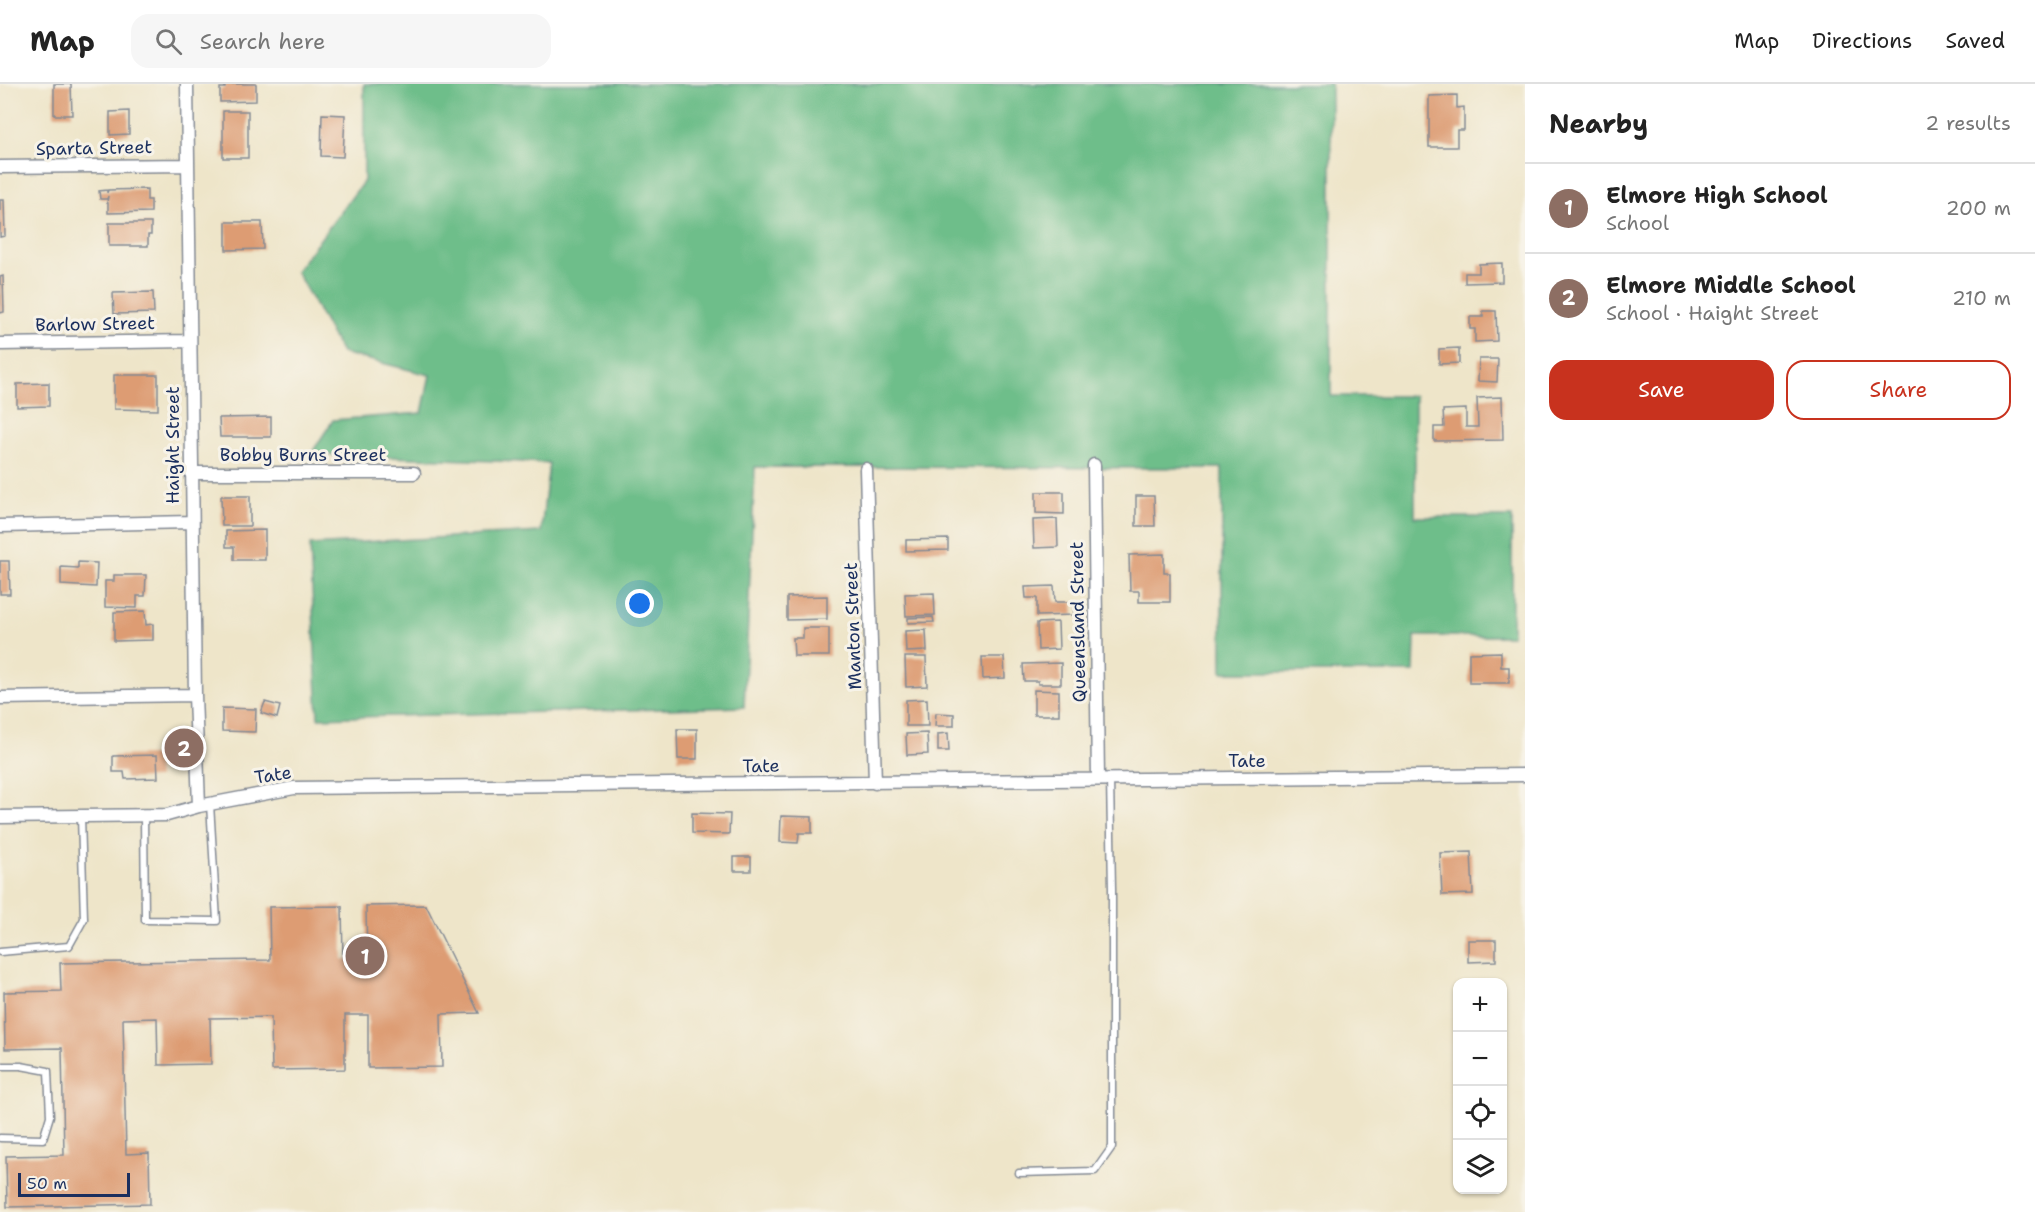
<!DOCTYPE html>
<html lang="en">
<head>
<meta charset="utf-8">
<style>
	:root { --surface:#fff; --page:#f6f6f6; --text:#222; --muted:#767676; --line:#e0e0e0; --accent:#c8321e }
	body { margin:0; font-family:"Shantell Sans",sans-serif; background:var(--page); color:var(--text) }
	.controls { position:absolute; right:18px; bottom:18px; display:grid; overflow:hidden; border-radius:12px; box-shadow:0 2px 4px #0004 }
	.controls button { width:54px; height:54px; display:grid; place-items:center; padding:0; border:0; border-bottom:2px solid var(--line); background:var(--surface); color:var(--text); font:30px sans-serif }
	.scale { position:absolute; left:18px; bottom:15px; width:112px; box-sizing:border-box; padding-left:6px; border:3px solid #1b2f5e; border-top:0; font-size:16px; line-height:21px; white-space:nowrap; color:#1b2f5e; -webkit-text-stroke:4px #f7f3e8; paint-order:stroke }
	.you { position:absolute; left:640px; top:520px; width:21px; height:21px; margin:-15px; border:4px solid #fff; border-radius:50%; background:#1a73e8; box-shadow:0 0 0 9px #1a73e833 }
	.badge { display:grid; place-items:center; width:39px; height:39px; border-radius:50%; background:var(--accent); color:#fff; font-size:20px; font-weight:700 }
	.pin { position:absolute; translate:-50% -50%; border:3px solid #fff; box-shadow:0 2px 6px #0006 }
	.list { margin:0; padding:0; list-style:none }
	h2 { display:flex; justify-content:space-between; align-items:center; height:78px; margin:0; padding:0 24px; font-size:26px }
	h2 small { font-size:20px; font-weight:400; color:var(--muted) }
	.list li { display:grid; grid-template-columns:39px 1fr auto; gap:18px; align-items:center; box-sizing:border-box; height:90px; padding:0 24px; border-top:2px solid var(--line) }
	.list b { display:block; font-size:22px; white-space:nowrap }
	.list p { margin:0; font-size:20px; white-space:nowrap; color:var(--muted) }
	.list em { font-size:20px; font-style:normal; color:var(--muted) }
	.actions { display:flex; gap:12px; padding:18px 24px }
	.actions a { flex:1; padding:14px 0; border:2px solid var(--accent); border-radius:18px; text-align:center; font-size:21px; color:var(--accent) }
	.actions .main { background:var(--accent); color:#fff }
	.icon { flex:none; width:33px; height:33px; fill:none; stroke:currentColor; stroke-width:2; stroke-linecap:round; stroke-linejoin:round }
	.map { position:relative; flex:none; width:1525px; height:1128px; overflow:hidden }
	header { display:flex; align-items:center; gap:36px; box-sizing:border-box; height:84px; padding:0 30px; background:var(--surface); border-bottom:2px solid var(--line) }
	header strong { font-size:28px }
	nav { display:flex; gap:33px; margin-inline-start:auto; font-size:21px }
	.search { width:420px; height:54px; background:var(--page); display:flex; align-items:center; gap:15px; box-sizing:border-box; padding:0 21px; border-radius:18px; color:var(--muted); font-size:22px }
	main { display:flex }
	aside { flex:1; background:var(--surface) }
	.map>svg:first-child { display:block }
	.forest { fill:#6ebe8a; stroke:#447674; stroke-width:1.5 }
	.building { fill:#dd9c73 }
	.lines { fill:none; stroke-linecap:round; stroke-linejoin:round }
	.lane-casing { stroke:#848a94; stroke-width:9 }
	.street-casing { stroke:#848a94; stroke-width:15 }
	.lane { stroke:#fff; stroke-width:6 }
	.street { stroke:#fff; stroke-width:12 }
	.labels { text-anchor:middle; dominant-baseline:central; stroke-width:6; stroke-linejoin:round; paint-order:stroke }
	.street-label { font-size:18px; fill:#1b2f5e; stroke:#f7f3e8 }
</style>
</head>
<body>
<header>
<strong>Map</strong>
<div class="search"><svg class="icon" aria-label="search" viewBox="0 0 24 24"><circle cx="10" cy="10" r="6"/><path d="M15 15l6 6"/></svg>Search here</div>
<nav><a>Map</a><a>Directions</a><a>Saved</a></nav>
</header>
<main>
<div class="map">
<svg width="1525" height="1128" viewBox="0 0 1525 1128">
	<rect width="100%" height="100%" fill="#f7f3e8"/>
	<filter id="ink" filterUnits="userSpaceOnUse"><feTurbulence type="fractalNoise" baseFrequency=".0167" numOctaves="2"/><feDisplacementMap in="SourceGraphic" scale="12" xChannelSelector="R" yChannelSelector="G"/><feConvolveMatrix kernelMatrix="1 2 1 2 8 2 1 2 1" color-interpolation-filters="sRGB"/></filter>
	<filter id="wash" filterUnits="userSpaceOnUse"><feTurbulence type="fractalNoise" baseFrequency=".008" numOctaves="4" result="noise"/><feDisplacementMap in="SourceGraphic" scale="24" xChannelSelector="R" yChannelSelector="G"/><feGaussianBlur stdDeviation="1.35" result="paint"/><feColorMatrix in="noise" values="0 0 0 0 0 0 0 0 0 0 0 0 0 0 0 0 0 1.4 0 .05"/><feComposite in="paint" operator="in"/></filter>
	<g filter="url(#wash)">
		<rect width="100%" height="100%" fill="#eee5c9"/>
		<path class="forest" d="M364 0H1331V312H1415V433H1512V552H1415L1414 588H1222V384L755 383 744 623 318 634 310 461 541 448 549 379 311 370 333 336 422 329 430 291 342 269 296 187 364 97Z"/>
		<g id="blocks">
			<path class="building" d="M54 0H71L72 31H54Z
				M225 0H256V17L220 18V4H225Z
				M1457 11V24L1464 23V46H1457V63H1429V12Z
				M129 27V50L110 51V28Z
				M223 27H248V74H223Z
				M322 30 345 31 343 73 321 72Z
				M147 105V116H151V128L108 129V119H107L108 112 107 115H100L99 107 107 106V109L108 106Z
				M0 116H4L5 152 0 153Z
				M226 138H262L263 165 226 166Z
				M109 139H151V151H148V162H109Z
				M1502 179V198L1465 199V189H1479V180Z
				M3 192 4 228 0 229V193Z
				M153 208 154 229 114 230 113 209Z
				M1483 227H1496L1497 257 1475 258V245H1470V233H1483Z
				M1459 264V279L1439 280V265Z
				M1479 275H1498L1497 298 1478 297Z
				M114 291H158V326L114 325Z
				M49 299V322L17 323V300Z
				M1502 313 1503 356 1434 357V343H1444L1443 326 1466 325V343H1478L1477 314Z
				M271 333V353H220L219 334Z
				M1036 408H1064V430L1036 429Z
				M221 412H250V442H222Z
				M1136 412H1154L1155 442H1136Z
				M1057 435 1058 463 1034 464 1033 436Z
				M265 446V476H234V463H226V447Z
				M948 455V466L906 467V456Z
				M1164 470V489H1170V518H1139V507H1130L1129 471Z
				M0 477H9L10 510H0Z
				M78 478 97 479 96 503 61 501V483L78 484Z
				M114 491H146L145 512H137V524L105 523V497H114Z
				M1054 502 1055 518H1073L1074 531 1037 532V514H1026L1025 503Z
				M934 509 935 531 906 532 905 510Z
				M827 512V535L787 536V513Z
				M145 527 146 541 153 540V556L114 557V528Z
				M933 533 934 538 908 539V534Z
				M1058 538 1059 565 1038 566 1037 539Z
				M803 544H829V572H794L793 554H803Z
				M926 546 927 567 906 568 905 547Z
				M1501 568V583H1509V599H1469V569Z
				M905 573H926L927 602 906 603Z
				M982 573H1004L1005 594 983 595Z
				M1061 579V600H1038V597H1024L1023 580Z
				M1034 606 1059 607V631H1034Z
				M927 615 928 642H906V616Z
				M265 618 280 622 277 634 261 629Z
				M222 624 256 625 255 648 222 647Z
				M936 629 954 630V642H935Z
				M677 645H697V675H678Z
				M927 649 928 670 907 671 906 650Z
				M948 649 949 667H938V650Z
				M157 671 158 694 125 695 124 688H113V672Z
				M692 729 730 730 729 750 692 749Z
				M781 732 812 733V749H799L798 759 780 758Z
				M1471 768 1473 810 1442 811 1440 769Z
				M734 773H751V787H734Z
				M426 821 479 929 441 930 442 983 368 984V931H345V985L272 986 271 933 210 934 211 980 158 981 157 934 123 935 126 1070 149 1069 150 1120 7 1123 6 1072 64 1071 62 964 5 965 4 908 61 907 60 879 270 876 269 823 342 822 343 875H367L366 822Z
				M1468 856H1496V877L1468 878Z"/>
		</g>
	</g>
	<g filter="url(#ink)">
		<use href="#blocks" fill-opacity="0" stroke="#848a94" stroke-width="1.5"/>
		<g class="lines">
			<defs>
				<path id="lane" d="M144 732 145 836 217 837 210 720
					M0 868 69 862 84 835 81 732
					M0 982H21L48 987 50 1032 43 1055 0 1054
					M1019 1089 1095 1087 1112 1063V805L1110 695"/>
				<path id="street" d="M187 0 195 611 199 722
					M0 83 188 81
					M0 260 190 257
					M1094 381 1098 695
					M866 385 875 699
					M192 389H414
					M0 442 192 438
					M0 614 195 611
					M0 733 167 731 199 722 294 704 1525 691"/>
			</defs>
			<use href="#lane" class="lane-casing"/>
			<use href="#street" class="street-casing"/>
			<use href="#lane" class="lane"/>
			<use href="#street" class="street"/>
		</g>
	</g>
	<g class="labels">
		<g class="street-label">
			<text transform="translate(94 64) rotate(-1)">Sparta Street</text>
			<text transform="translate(95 240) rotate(-1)">Barlow Street</text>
			<text transform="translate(173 361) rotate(-90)">Haight Street</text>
			<text x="303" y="371">Bobby Burns Street</text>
			<text transform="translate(1078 538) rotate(-91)">Queensland Street</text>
			<text transform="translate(853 542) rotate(-92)">Manton Street</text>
			<text x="1247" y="677">Tate</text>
			<text transform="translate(761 682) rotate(-1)">Tate</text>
			<text transform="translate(273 691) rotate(-9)">Tate</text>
		</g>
	</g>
</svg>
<div class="controls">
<button>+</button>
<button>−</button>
<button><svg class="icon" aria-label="locate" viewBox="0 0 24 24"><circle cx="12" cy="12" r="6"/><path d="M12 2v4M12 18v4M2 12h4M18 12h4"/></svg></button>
<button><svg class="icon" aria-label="layers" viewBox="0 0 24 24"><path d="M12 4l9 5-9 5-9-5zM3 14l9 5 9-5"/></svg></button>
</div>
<div class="scale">50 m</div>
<div class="you"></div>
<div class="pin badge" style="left:365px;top:872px;background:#8d6e63">1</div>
<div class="pin badge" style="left:184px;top:664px;background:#8d6e63">2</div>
</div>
<aside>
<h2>Nearby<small>2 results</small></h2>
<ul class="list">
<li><span class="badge" style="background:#8d6e63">1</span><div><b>Elmore High School</b><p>School</p></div><em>200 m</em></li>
<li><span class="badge" style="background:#8d6e63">2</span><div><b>Elmore Middle School</b><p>School · Haight Street</p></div><em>210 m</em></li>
</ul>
<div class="actions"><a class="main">Save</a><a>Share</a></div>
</aside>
</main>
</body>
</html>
